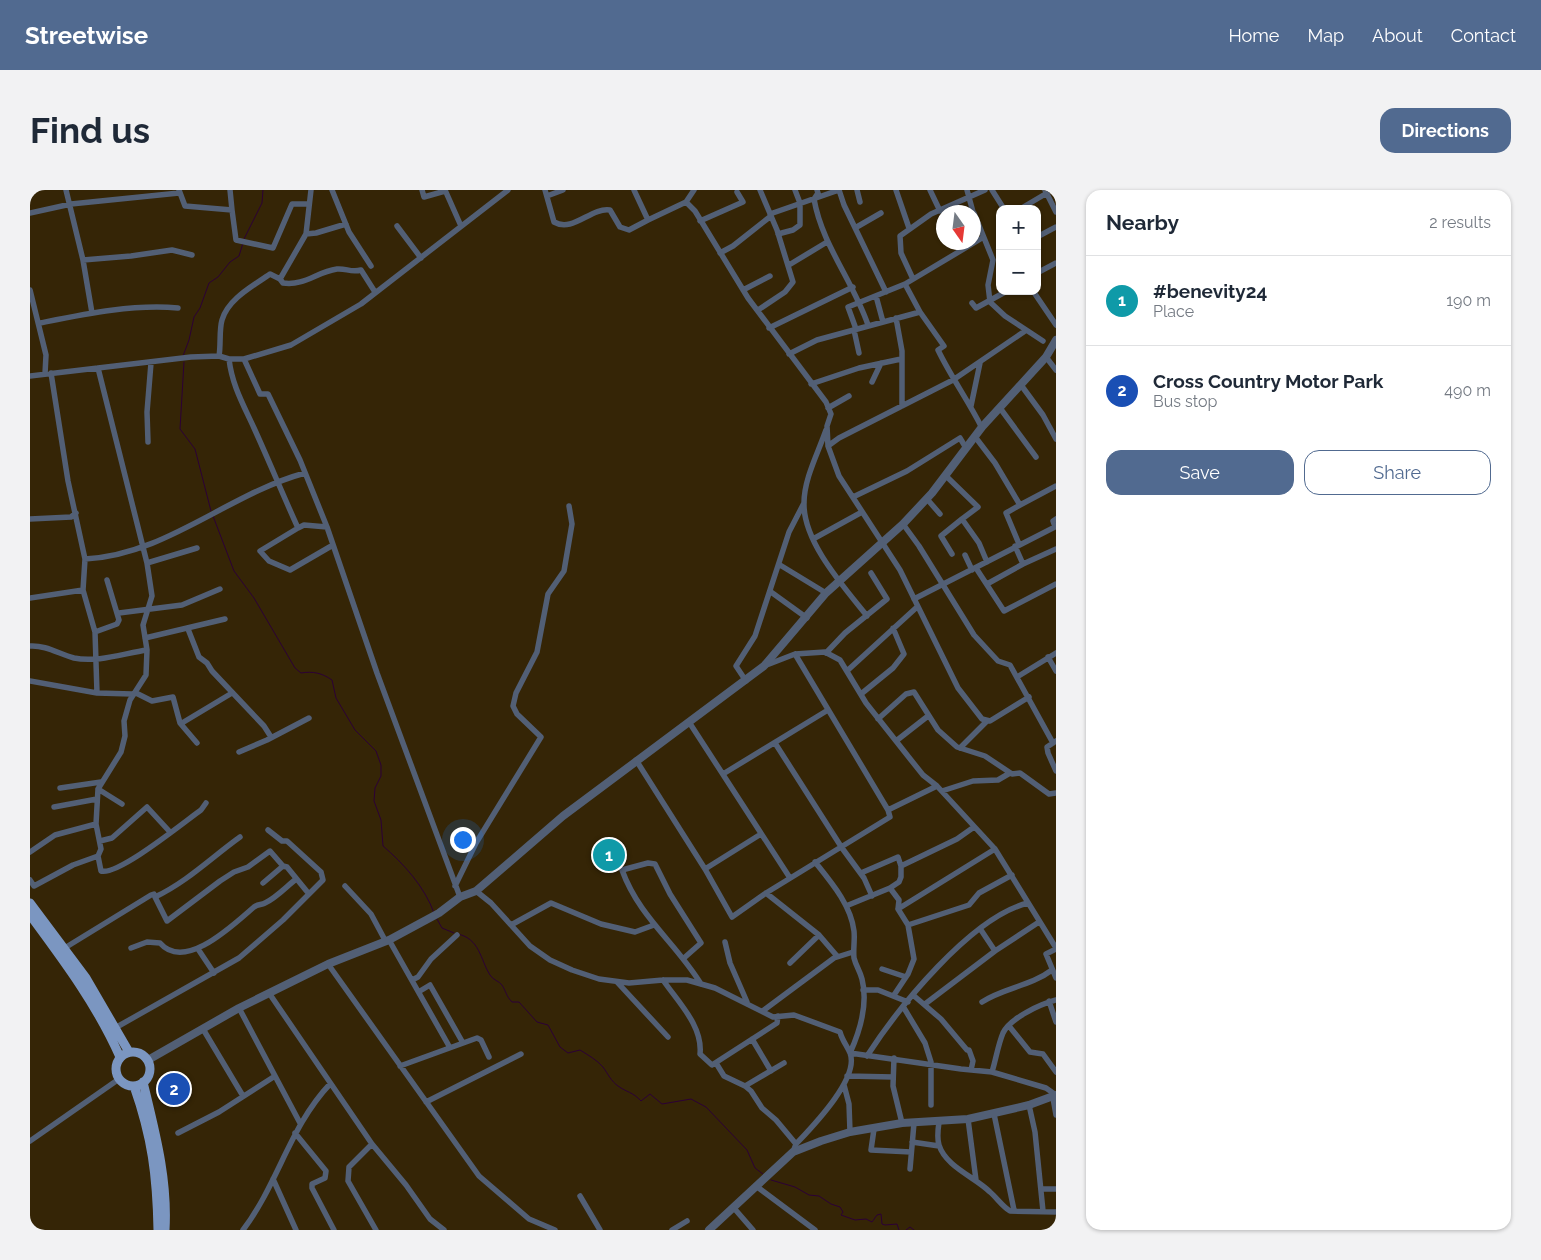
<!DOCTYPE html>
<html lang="en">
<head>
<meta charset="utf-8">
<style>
	:root { --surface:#fff; --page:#f2f2f3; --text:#1f2937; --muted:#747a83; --line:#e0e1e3; --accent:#516a90 }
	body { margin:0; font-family:Raleway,sans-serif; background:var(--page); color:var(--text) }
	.controls { position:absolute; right:15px; top:15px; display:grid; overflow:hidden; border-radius:10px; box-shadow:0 1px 4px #0004 }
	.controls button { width:45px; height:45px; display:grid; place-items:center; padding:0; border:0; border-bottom:1px solid var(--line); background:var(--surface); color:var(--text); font:25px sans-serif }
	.compass { position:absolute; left:906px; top:15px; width:45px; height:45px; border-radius:50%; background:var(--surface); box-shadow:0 1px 4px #0004; rotate:166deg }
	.you { position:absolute; left:432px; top:649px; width:18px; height:18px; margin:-12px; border:4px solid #fff; border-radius:50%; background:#1a73e8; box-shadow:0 0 0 8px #1a73e833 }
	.badge { display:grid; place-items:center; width:32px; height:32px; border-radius:50%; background:var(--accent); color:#fff; font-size:16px; font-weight:700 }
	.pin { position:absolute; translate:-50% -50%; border:2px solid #fff; box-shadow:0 1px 5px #0006 }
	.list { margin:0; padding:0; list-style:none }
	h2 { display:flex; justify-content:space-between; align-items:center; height:65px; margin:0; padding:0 20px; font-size:21px }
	h2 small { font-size:16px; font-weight:400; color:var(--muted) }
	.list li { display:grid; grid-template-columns:32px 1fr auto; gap:15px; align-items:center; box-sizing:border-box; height:90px; padding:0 20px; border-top:1px solid var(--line) }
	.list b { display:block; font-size:19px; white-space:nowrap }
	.list p { margin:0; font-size:16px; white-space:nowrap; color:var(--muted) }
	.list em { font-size:16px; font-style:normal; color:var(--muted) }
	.actions { display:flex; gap:10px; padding:15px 20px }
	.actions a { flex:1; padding:11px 0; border:1px solid var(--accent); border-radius:15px; text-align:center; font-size:18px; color:var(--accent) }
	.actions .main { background:var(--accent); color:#fff }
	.map { position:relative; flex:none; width:1026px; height:1040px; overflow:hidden; border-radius:15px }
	header { display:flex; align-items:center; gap:30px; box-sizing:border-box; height:70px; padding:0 25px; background:var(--accent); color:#fff }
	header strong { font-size:24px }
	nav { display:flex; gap:28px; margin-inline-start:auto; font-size:18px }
	.intro { display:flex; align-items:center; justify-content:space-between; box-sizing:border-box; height:120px; padding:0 30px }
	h1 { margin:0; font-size:35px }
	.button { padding:12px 22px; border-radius:15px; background:var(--accent); color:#fff; font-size:18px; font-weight:700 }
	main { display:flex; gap:30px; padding:0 30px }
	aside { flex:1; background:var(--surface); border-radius:15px; box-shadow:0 1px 4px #0004 }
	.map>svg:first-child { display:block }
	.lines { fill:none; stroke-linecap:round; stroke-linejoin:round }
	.stream { stroke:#2c0036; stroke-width:1 }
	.minor { stroke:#525f75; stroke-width:5.5 }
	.tertiary { stroke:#525f75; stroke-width:8 }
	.primary { stroke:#7b96c1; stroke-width:9 }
</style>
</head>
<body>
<header>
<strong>Streetwise</strong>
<nav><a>Home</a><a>Map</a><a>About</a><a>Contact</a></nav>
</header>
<div class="intro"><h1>Find us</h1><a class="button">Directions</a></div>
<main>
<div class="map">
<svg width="1026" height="1040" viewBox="0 0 1026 1040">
	<rect width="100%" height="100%" fill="#352506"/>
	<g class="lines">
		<path class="stream" d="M214 49 232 13 233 0
			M153 166 159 150 164 127 170 118 179 93 188 87 200 72 209 66 213 53
			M154 172 150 239 165 259 181 321
			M183 326 204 381 224 408 265 478 271 483C283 481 292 483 302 490L306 508 325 540 346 561 351 575V586L345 598 344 611 351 630 353 656C373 673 395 697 404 723
			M407 729 412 738 424 743
			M428 744C450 749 450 769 460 785 463 790 469 791 472 795 476 801 476 806 482 812H489L507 832 518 835 530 857 538 863 550 860C558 865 567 870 573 877 578 884 581 891 588 896 596 902 603 902 611 911L620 904 632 914 661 909 676 917 717 960 725 978 733 984
			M741 990 765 997 779 1005 789 1006 801 1014 810 1017 813 1022 811 1025 825 1030 836 1029 842 1032 847 1025 851 1024 852 1034 855 1035 867 1034 869 1040
			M876 1040 880 1037 884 1040"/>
		<path class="minor" d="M36 0 53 70 62 123
			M149 0 155 16 202 20 206 50 243 58 262 14H279
			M200 0 202 20
			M302 0 319 42 341 76
			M392 0 394 7 415 1
			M415 0 431 36
			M515 0 524 32C543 43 561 17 580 20L590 37 599 40 618 30
			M604 0 618 30 656 12 665 21 718 108 796 212 801 224 797 236 798 256 809 286 870 380 928 498 952 529 960 531 999 507
			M787 0 788 3 784 9C792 55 823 91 838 135
			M809 0 814 15 856 102
			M827 0 830 12
			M866 0 879 38
			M900 0 910 21
			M937 0 943 22
			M962 0 974 19
			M1015 0 1026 22
			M517 6 533 0
			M656 12 664 0
			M990 19 1017 3
			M0 23 41 14 149 3
			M944 23 963 70 958 95 960 112 975 126 1013 151
			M740 24 809 0
			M670 31 713 12 707 2
			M367 36 391 68
			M825 38 851 23
			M276 44 286 43 316 34
			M748 44 763 40 770 35V13L765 0
			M1007 47 1026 37
			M690 63 703 56 741 26
			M53 70 101 66 142 60 162 65
			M759 75 797 52
			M1007 83 1026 73
			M250 89 276 44 281 0
			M883 89 871 63 870 46 901 24 955 0
			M875 94 890 122 914 156 908 160C921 187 938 210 952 238
			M0 100 16 165 15 184
			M713 100 740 86
			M1003 101 1026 135
			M846 106 853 132
			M942 113 946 118 977 101
			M728 120 755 102 763 92 747 40 730 0
			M866 128 872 161V216
			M10 133C55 124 102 114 148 118
			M739 138 823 97
			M826 139 818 117 875 94 952 48
			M824 140 829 163
			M759 164 787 150 890 122
			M189 166C191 155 189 140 192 130 198 109 223 96 240 84L250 89 253 93C275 96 286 82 307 79 316 78 321 83 331 80L345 102
			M1016 167 1026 180
			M199 169C202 195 213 214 224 238 239 271 253 305 268 338L274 335 297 337 347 483 430 707
			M214 169 230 204H238L270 270 297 337
			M68 178 117 373 122 406 113 435 117 460 116 485 100 510 94 531 95 546 91 562 68 599 66 634 71 659 68 666 71 681C88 686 154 632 171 620L176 613
			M21 183 38 291 55 369 53 400 65 442 67 503
			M0 186 161 167 189 166 199 169H214L261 155 331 114 478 0
			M842 192 851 173
			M781 194 829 178 871 169
			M991 195 1013 225 1026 249
			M941 216 950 173
			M798 218 819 206
			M970 218 1006 267
			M796 240C788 263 774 289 774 313 773 352 814 397 837 426
			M946 248 965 273 990 315 976 323 989 354
			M118 252 117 222 121 173
			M798 256 809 248 923 190 995 141
			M915 285 948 317 932 329 949 353 957 372
			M823 307 877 281 930 248 936 258
			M897 309 910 324
			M990 315 1026 296
			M0 329 41 327 46 323
			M873 334 889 356 944 445 968 471 980 475 1023 553
			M268 338 230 361 239 371 260 380 303 355
			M783 349 832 322
			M985 356 993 374 1026 359
			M922 364 911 346 932 329
			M935 365 942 380
			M55 369C136 365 198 304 275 283
			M117 373 167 358
			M750 375 796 403
			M946 378 974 421 1026 394
			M957 394 993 374
			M741 402 777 428
			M0 408 53 400
			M884 409 1025 337 1023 331 1026 329
			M89 423 152 415 190 399
			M158 439 169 467 177 473 182 481 234 536 241 547
			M65 442 87 434 89 430 77 390
			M115 448 195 429
			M0 456C16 455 29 464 44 468 67 473 95 463 117 460
			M796 463 815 443 857 409 841 383
			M765 464 858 620
			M1018 467 1026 481
			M734 476 765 464 795 462 810 470 836 513 881 570 893 585 907 596 965 659 1026 758
			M818 480 887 417
			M987 487 1026 463
			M0 491 67 503 102 504
			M716 491 706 476 725 446 759 342 774 313
			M106 503 122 511 143 507 150 533 167 553
			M831 504 863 478 874 464 863 438
			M848 529 876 504 884 502 908 540 927 557 955 566 982 584 990 583 1019 604 1026 603
			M659 532 760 688
			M152 533 202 503
			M866 551 898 526
			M1026 551 1017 557 1018 563 1026 581
			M745 553 812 658 834 688 842 706
			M930 558 957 531
			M209 562 237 550 279 528
			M606 570 675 679 702 727 736 703 860 627 858 620 907 596
			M693 584 798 520
			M30 598 71 592
			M68 599 92 614
			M912 601 943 591 968 590 980 583
			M24 617 67 609
			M70 651 82 648 117 617 140 642
			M0 662 25 645 66 634
			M785 672C801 692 821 715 824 741 825 750 823 759 824 768 826 776 830 781 832 789 838 813 830 841 820 863L931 879 962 882 1016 898 1026 905
			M675 679 731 644
			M831 683 868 667 871 676
			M0 690 4 696 43 675 68 666
			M233 693 253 676
			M315 696 341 724 356 752
			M425 696 446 653 511 547 487 524 483 516 486 503 507 462 518 404 534 381 542 334 539 316
			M860 698 869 710 868 719 878 735 884 769 878 784 864 805
			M446 701 461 713 500 756 520 770 542 780 569 789 599 793 633 790H657L685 798 743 827 764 825 810 842C812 850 817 856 820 863 830 888 782 937 766 954L763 962
			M736 703 789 745 807 766
			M125 707 137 731 190 691 204 682 218 677 240 661 253 676 257 677 279 704
			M816 716 860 698 869 692 871 687V676L927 649 944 637
			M868 719 965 659
			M481 735 521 713 571 734 605 742 624 735
			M878 735 939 715 949 703 982 685
			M951 740 965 761
			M359 750 419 856
			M695 752 700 773 717 812
			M101 758 117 752 130 753C155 782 203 735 224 717 228 714 231 715 235 713 246 708 256 697 266 689
			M33 759 121 705 124 704 125 707C157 692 182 667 210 647
			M168 759 184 783
			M1026 759 1016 764 1026 788
			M654 768 671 753 640 704 625 674 618 673 592 680C609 727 646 753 671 794
			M760 773 789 745
			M298 774 449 986 499 1029 525 1040
			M852 779 876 787
			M382 790 388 787 401 769 427 745
			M633 790C648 812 673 836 670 864L682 875 747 833 748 826
			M587 792 638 847
			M833 800H848L878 812
			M390 801 400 795 433 853
			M239 803 342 954 376 995 400 1029 414 1040
			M883 805 911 829 937 860H939L943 871 941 880
			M1019 811 1026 832
			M952 812C973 798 1001 796 1022 780
			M895 814 965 761 1009 732
			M209 818 270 933
			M874 818 895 853 901 872V915
			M734 820 804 768 823 762
			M979 836 1000 862 1013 864 1026 882
			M85 838 209 768 253 730 293 690 291 682 257 651H252L238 640
			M173 839 213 906
			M722 849 741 881
			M837 866C868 818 941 727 998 713
			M864 868 863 896 872 933
			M686 873 694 886 715 896 721 901 732 918 746 930 766 954
			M370 876 447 848 451 850 459 867
			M962 882C966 869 968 855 973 843 980 828 1011 814 1026 810
			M817 886 863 887
			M814 895 819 914 820 942
			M715 896 754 873
			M1023 908 1026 925
			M396 912 491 864
			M999 915 1005 942 1013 1021
			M964 924 984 1020
			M938 929 946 990
			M909 932C908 939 907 949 909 955 916 977 945 987 960 1002 967 1008 972 1016 980 1021L1026 1022
			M844 939 841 960 881 962
			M148 943 189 922 245 886
			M265 943 296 981 295 988 282 994V998L304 1040
			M0 951 89 889
			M882 952 909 956
			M342 954 319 977 318 991 346 1040
			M880 979 884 933
			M243 989 266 1040
			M726 996 785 1040
			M1012 999H1026
			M550 1006 570 1040
			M703 1017 723 1040
			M213 1040C248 994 260 936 300 894
			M642 1040 657 1031"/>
		<path class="tertiary" d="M118 870 209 818 298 774 359 750 409 723 430 707 446 701 533 626 734 476 796 403 873 334 902 303 952 237 1016 167 1026 150
			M679 1040 763 962 791 951 820 942 872 933 938 929 999 915 1026 905"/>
		<path class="primary" d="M0 713 56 788 99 862
			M0 725C34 771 67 815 90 867
			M86 879a17 17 0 1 1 34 0a17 17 0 1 1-34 0Z
			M113 892C125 942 138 989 135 1040
			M104 896C122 947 127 986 128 1040"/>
	</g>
</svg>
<div class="controls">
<button>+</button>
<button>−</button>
</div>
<svg class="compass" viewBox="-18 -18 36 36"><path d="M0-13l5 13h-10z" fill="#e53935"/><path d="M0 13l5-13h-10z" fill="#747a83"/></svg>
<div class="you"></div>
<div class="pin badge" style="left:579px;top:665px;background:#0f9aa8">1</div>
<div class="pin badge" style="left:144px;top:899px;background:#1a4fb4">2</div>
</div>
<aside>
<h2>Nearby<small>2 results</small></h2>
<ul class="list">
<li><span class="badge" style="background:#0f9aa8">1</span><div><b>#benevity24</b><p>Place</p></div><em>190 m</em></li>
<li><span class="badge" style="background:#1a4fb4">2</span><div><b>Cross Country Motor Park</b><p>Bus stop</p></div><em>490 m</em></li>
</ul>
<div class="actions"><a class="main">Save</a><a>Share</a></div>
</aside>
</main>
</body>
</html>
